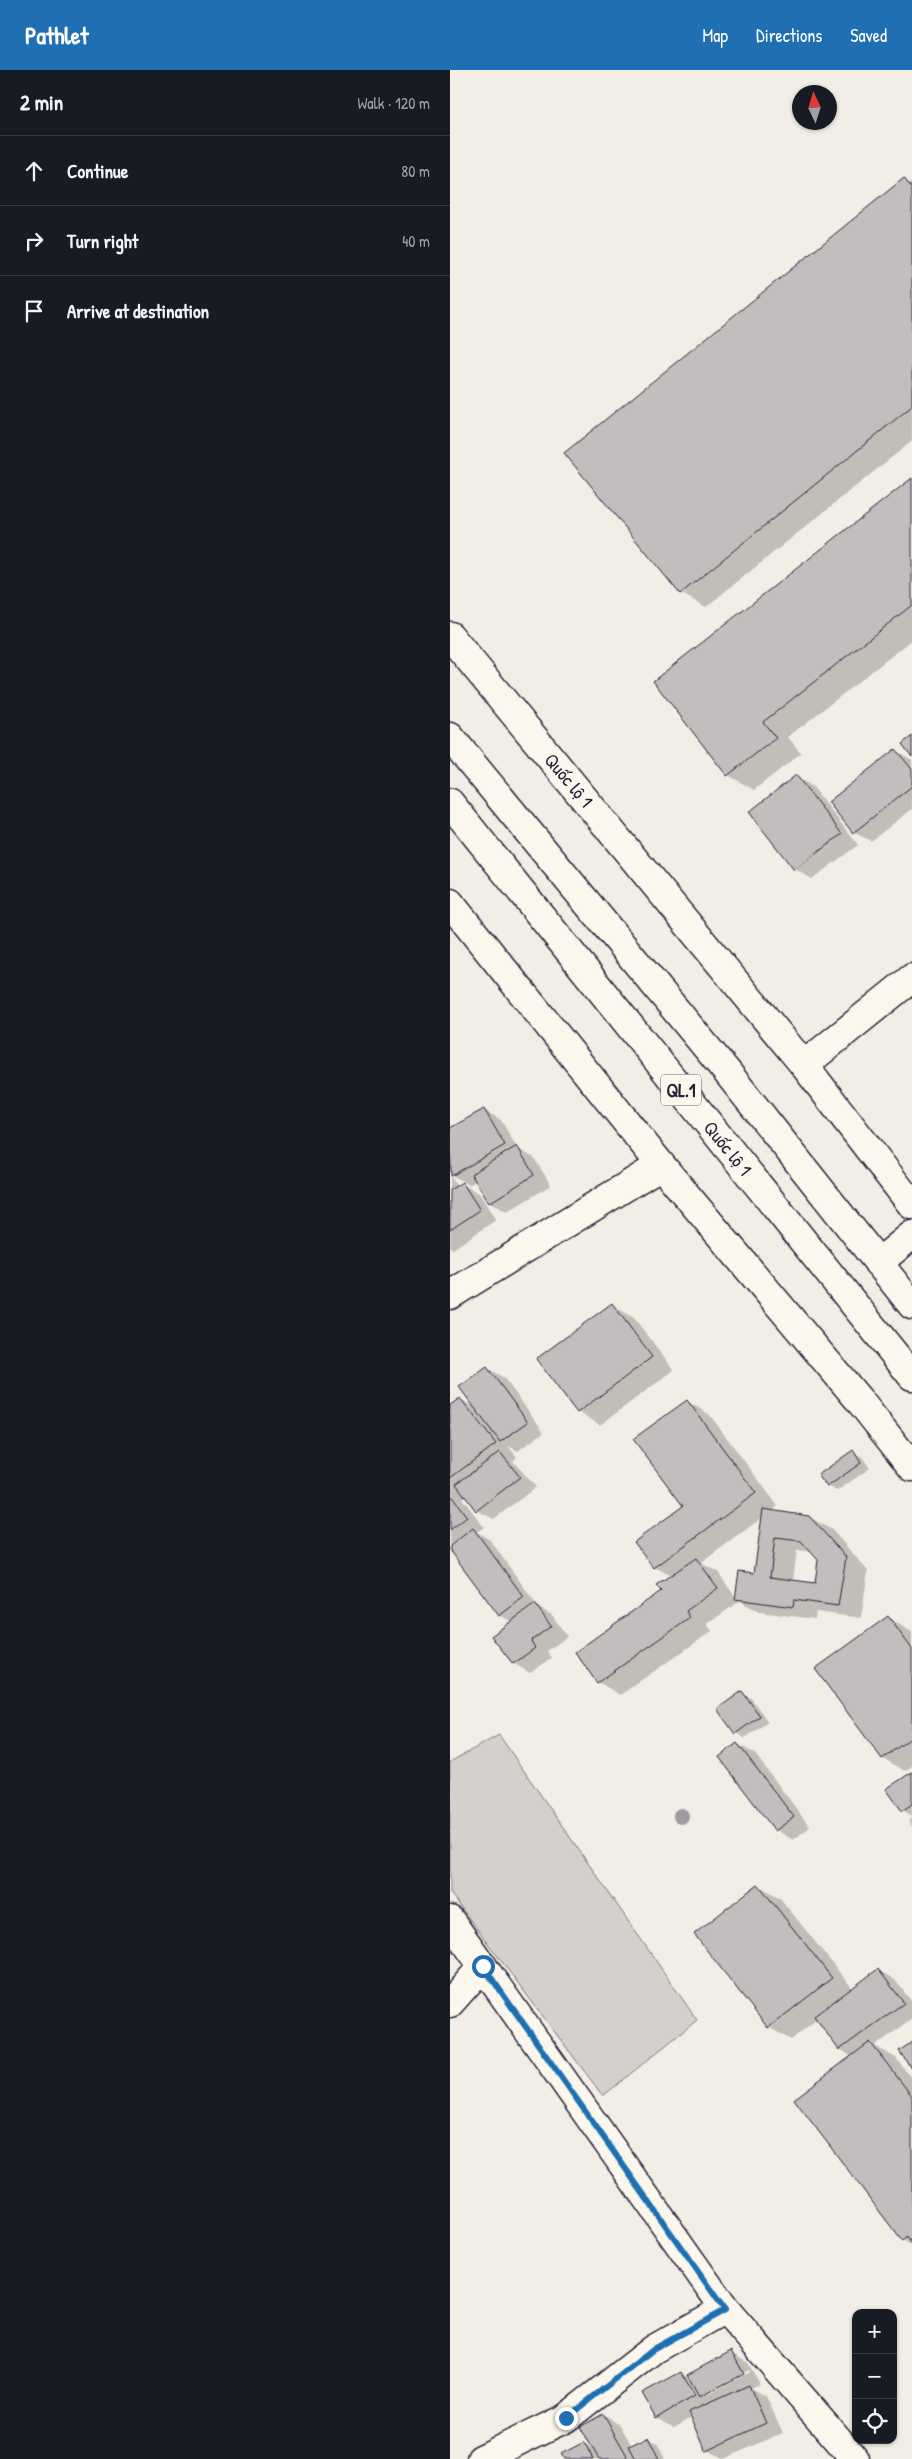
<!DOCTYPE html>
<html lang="en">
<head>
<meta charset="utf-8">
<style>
	:root { --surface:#171b24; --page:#242831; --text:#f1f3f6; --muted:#9ea1a6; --line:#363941; --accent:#1f6fb2 }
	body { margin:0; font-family:"Patrick Hand",sans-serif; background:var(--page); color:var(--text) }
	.controls { position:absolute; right:15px; bottom:15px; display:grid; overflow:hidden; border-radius:10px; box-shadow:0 1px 4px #0004 }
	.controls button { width:45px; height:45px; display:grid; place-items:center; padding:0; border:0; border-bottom:1px solid var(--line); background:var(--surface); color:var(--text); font:25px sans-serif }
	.compass { position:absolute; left:342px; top:15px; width:45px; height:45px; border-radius:50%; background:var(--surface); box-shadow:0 1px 4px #0004; rotate:356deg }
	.stop { position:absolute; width:15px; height:15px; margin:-11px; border:4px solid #1f6fb2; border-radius:50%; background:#fff }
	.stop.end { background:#1f6fb2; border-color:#fff; box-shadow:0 1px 5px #0008 }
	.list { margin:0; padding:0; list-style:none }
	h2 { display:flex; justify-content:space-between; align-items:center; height:65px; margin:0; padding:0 20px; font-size:21px }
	h2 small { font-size:16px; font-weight:400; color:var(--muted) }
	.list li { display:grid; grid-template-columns:32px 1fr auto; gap:15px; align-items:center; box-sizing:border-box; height:70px; padding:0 20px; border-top:1px solid var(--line) }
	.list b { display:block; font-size:19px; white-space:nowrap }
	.list em { font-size:16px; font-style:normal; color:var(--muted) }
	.icon { flex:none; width:28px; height:28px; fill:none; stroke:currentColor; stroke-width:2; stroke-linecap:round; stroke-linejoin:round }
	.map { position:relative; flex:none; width:462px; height:2389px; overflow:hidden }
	header { display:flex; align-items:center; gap:30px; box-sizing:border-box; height:70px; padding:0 25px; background:var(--accent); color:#fff }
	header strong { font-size:24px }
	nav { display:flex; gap:28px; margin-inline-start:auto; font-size:18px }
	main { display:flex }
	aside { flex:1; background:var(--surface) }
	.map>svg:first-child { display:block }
	.green { fill:#d4d1cc; stroke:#7b7a84 }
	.shadow { fill:#0003; fill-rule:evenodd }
	.building { fill:#c2bebe; stroke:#22223b; fill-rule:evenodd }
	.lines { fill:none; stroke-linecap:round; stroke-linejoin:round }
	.street-casing { stroke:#22223b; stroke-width:31 }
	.highway-casing { stroke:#22223b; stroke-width:31 }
	.street { stroke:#fbf7ec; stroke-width:28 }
	.highway { stroke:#fbf7ec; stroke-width:28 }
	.tree { fill:#9d9b9f }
	.route { stroke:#1f6fb2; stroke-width:6 }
	.labels { text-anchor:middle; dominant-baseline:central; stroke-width:4.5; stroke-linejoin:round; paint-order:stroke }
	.shield { fill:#fbf7ec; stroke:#636270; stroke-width:1 }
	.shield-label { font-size:18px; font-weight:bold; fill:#22223b }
	.street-label { font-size:19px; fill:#22223b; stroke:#fbf7ec }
</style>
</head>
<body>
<header>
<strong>Pathlet</strong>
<nav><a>Map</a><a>Directions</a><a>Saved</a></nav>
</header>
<main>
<aside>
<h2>2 min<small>Walk · 120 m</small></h2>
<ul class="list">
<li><svg class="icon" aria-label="ahead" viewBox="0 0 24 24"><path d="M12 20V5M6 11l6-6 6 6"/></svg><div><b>Continue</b></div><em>80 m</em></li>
<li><svg class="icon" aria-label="right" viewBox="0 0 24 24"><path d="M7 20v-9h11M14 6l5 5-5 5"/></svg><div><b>Turn right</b></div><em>40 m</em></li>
<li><svg class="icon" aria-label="arrive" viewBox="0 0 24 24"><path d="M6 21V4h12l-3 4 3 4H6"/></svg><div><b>Arrive at destination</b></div></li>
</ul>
</aside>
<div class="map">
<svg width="462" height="2389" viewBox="0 0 462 2389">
	<rect width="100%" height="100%" fill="#f2eee5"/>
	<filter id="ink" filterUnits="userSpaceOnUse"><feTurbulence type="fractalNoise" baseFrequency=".02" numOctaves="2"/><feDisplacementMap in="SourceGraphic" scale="10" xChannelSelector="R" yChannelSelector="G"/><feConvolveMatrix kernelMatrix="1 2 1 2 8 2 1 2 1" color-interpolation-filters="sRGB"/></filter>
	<g filter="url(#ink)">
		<path class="green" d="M49 1665 247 1950 153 2026 0 1823V1692Z"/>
		<path class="shadow" d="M454 110 462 115V371L256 537 230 523Z
			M462 409V570L338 667 351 683 304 720 278 705Z
			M445 680 462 690V739L421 771 403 762Z
			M346 707 363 717 408 775 362 809 345 799 300 742Z
			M34 1040 51 1050 67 1078 84 1088 101 1115 57 1142 40 1132 27 1110 19 1115 0 1104V1060Z
			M0 1105 7 1117 12 1114 29 1123 46 1150 3 1179 0 1177Z
			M162 1235 184 1248 224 1300 150 1355 128 1342Z
			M37 1298 54 1308 94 1362 68 1381 58 1376 67 1387 63 1391 86 1417 44 1449 26 1440 16 1425 12 1428 34 1457 27 1462 40 1470 89 1538 102 1545 117 1567 97 1581 102 1588 80 1603 63 1593 62 1552 50 1545 2 1481 0 1483V1337L10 1329 26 1338Z
			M237 1331 259 1344 328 1436 321 1442 359 1447 382 1460 418 1501 411 1548 366 1542 365 1549 309 1542 290 1531 257 1554 262 1561 170 1625 148 1612 126 1582 213 1522 221 1506 205 1497 235 1436ZM313 1447 305 1504 286 1528 268 1502 251 1493ZM347 1480 362 1482 369 1489 366 1514 343 1511Z
			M403 1382 412 1387 420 1398 387 1421 378 1416Z
			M438 1548 462 1562V1696L455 1701 432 1688Z
			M292 1623 301 1628 318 1652 295 1668 286 1663Z
			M288 1674 305 1684 360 1757 343 1770 326 1760Z
			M462 1703V1746L453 1740Z
			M462 1748V1757L458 1751Z
			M308 1815 330 1828 403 1919 428 1900 445 1910 462 1932V1949L425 1976 446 1988 462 2009V2176L453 2170 346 2029 402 1987 390 1979 367 1949 341 1970 318 1957Z
			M281 2283 298 2293 310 2314 301 2318 316 2326 333 2363 273 2389 257 2380 242 2347 224 2357 207 2347 194 2323 230 2303 241 2309ZM299 2300 300 2302 258 2324V2321Z
			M153 2345 170 2355 182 2376 198 2368 207 2373 215 2389H116L134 2373 145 2379Z"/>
		<path class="building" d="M454 108 462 119V336L230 524 114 383Z
			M462 408V535L313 652 326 668 277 706 203 611Z
			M462 666V687L452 674Z
			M445 679 462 699V716L403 763 378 732Z
			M346 705 392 764 344 800 299 742Z
			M34 1039 55 1075 1 1106 0 1058Z
			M67 1076 84 1105 39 1133 21 1104Z
			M12 1112 30 1140 0 1160V1120Z
			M162 1233 202 1287 127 1343 86 1289Z
			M37 1297 78 1352 50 1372 9 1317Z
			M10 1328 46 1374 0 1408V1335Z
			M237 1330 306 1423 204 1498 184 1472 233 1436 183 1369Z
			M403 1380 411 1393 377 1417 368 1405Z
			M50 1382 70 1407 26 1441 6 1414Z
			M0 1424 17 1447 0 1460Z
			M313 1439 359 1446 396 1487 388 1536 344 1530 343 1537 285 1529 289 1501 304 1503ZM325 1468 351 1471 368 1490 365 1513 320 1507Z
			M23 1458 74 1527 49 1546 0 1480V1476Z
			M246 1488 268 1518 236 1541 240 1548 147 1613 125 1582 211 1521 206 1515Z
			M85 1534 101 1556 81 1571 85 1578 63 1594 41 1566Z
			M438 1546 462 1579V1667L432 1689 365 1599Z
			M292 1621 310 1646 285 1664 267 1639Z
			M287 1673 344 1747 325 1761 269 1687Z
			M462 1702V1734L452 1741 436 1719Z
			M308 1814 382 1908 318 1958 244 1864Z
			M428 1899 454 1933 389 1980 364 1946Z
			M420 1972 462 2026V2174L457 2167 452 2171 344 2029Z
			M462 1972V1999L449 1981Z
			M281 2281 294 2304 249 2327 237 2305Z
			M231 2302 245 2326 206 2348 192 2323Z
			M299 2315 316 2353 256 2381 239 2342Z
			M153 2344 179 2389H149L130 2357Z
			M198 2367 209 2389H186L179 2376Z
			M134 2372 143 2389H114L111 2384Z"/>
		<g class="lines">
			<defs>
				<path id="street" d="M354 995 462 908
					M0 1225 211 1095
					M0 1850 275 2239 405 2389
					M0 1933 33 1896
					M31 2389 116 2348 204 2279 275 2239"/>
				<path id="highway" d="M0 566 354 995 462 1135
					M0 667 277 1002 462 1235
					M0 733 462 1306
					M0 833 211 1095 409 1330 462 1397
					M428 1193 462 1165"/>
			</defs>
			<use href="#street" class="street-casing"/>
			<use href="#highway" class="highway-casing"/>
			<use href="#street" class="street"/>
			<use href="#highway" class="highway"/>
		</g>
		<circle class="tree" cx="231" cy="1746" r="8"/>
	</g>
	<g class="lines" filter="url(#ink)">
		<path class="route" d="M33 1896 275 2240 204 2279 116 2348"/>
	</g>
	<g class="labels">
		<rect class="shield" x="211" y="1004.5" width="40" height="31" rx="4"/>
		<g class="shield-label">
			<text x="231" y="1020">QL.1</text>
		</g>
		<g class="street-label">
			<text transform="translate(119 710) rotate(50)">Quốc lộ 1</text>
			<text transform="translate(278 1078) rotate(51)">Quốc lộ 1</text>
		</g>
	</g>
</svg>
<div class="controls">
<button>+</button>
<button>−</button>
<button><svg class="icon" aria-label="locate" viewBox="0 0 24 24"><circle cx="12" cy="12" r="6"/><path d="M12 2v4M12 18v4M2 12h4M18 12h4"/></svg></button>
</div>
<svg class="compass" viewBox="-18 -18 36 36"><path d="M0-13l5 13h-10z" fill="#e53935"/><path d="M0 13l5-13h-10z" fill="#9ea1a6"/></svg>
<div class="stop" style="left:33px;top:1896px"></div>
<div class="stop end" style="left:116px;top:2348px"></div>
</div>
</main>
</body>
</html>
